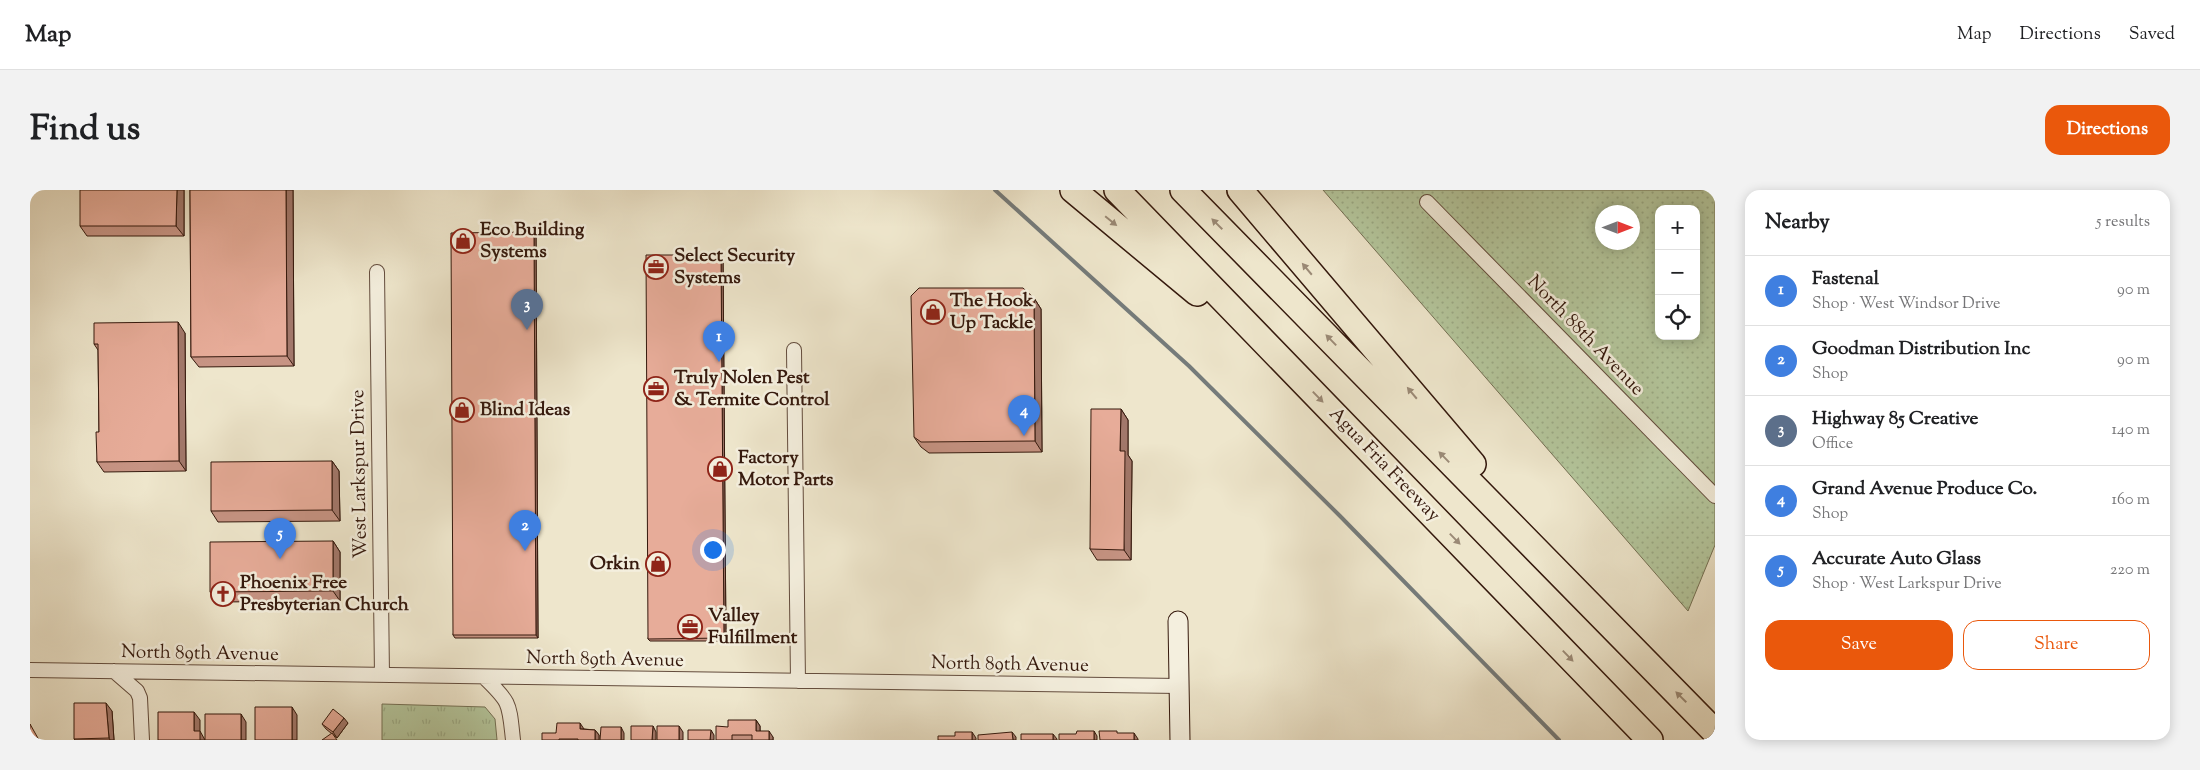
<!DOCTYPE html>
<html lang="en">
<head>
<meta charset="utf-8">
<style>
	:root { --surface:#fff; --page:#f2f2f2; --text:#202124; --muted:#757577; --line:#e0e0e0; --accent:#ea580c }
	body { margin:0; font-family:"Sorts Mill Goudy",serif; background:var(--page); color:var(--text) }
	.controls { position:absolute; right:15px; top:15px; display:grid; overflow:hidden; border-radius:10px; box-shadow:0 2px 12px #0003 }
	.controls button { width:45px; height:45px; display:grid; place-items:center; padding:0; border:0; border-bottom:1px solid var(--line); background:var(--surface); color:var(--text); font:25px sans-serif }
	.compass { position:absolute; left:1565px; top:15px; width:45px; height:45px; border-radius:50%; background:var(--surface); box-shadow:0 2px 12px #0003; rotate:90deg }
	.you { position:absolute; left:682px; top:359px; width:18px; height:18px; margin:-12px; border:4px solid #fff; border-radius:50%; background:#1a73e8; box-shadow:0 0 0 8px #1a73e833 }
	.badge { display:grid; place-items:center; width:32px; height:32px; border-radius:50%; background:var(--accent); color:#fff; font-size:16px; font-weight:700 }
	.pin { position:absolute; translate:-50% -41px; filter:drop-shadow(0 1px 2px #0008) }
	.pin::after { content:''; position:absolute; top:26px; width:18px; height:15px; background:inherit; clip-path:polygon(0 0,100% 0,50% 100%) }
	.list { margin:0; padding:0; list-style:none }
	h2 { display:flex; justify-content:space-between; align-items:center; height:65px; margin:0; padding:0 20px; font-size:21px }
	h2 small { font-size:16px; font-weight:400; color:var(--muted) }
	.list li { display:grid; grid-template-columns:32px 1fr auto; gap:15px; align-items:center; box-sizing:border-box; height:70px; padding:0 20px; border-top:1px solid var(--line) }
	.list b { display:block; font-size:19px; white-space:nowrap }
	.list p { margin:0; font-size:16px; white-space:nowrap; color:var(--muted) }
	.list em { font-size:16px; font-style:normal; color:var(--muted) }
	.actions { display:flex; gap:10px; padding:15px 20px }
	.actions a { flex:1; padding:11px 0; border:1px solid var(--accent); border-radius:15px; text-align:center; font-size:18px; color:var(--accent) }
	.actions .main { background:var(--accent); color:#fff }
	.icon { flex:none; width:28px; height:28px; fill:none; stroke:currentColor; stroke-width:2; stroke-linecap:round; stroke-linejoin:round }
	.map { position:relative; flex:none; width:1685px; height:550px; overflow:hidden; border-radius:15px }
	header { display:flex; align-items:center; gap:30px; box-sizing:border-box; height:70px; padding:0 25px; background:var(--surface); border-bottom:1px solid var(--line) }
	header strong { font-size:24px }
	nav { display:flex; gap:28px; margin-inline-start:auto; font-size:18px }
	.intro { display:flex; align-items:center; justify-content:space-between; box-sizing:border-box; height:120px; padding:0 30px }
	h1 { margin:0; font-size:35px }
	.button { padding:12px 22px; border-radius:15px; background:var(--accent); color:#fff; font-size:18px; font-weight:700 }
	main { display:flex; gap:30px; padding:0 30px }
	aside { flex:1; background:var(--surface); border-radius:15px; box-shadow:0 2px 12px #0003 }
	.map>svg:first-child { display:block }
	.grass { fill:url(#grass-dots); stroke:#747054; fill-rule:evenodd }
	.park { fill:url(#park-tufts); stroke:#747054 }
	.lines { fill:none; stroke-linecap:round; stroke-linejoin:round }
	.stream { stroke:#757b7a; stroke-width:4 }
	.street-casing { stroke:#634c3d; stroke-width:16 }
	.secondary-casing { stroke:#35190d; stroke-width:21 }
	.highway-casing { stroke:#35190d; stroke-width:28 }
	.street { stroke:#f4efde; stroke-width:14 }
	.secondary { stroke:#f4efde; stroke-width:19 }
	.highway { stroke:#eee6cc; stroke-width:25 }
	.wall { fill:#c79484; stroke:#35190d }
	.shaded-wall { fill:#a2786b; stroke:#35190d }
	.building { fill:#e7ac99; stroke:#35190d }
	.oneway { fill:#9b8a76 }
	.labels { text-anchor:middle; dominant-baseline:central; stroke-width:5; stroke-linejoin:round; paint-order:stroke }
	.poi-label { font-size:19px; font-weight:bold; fill:#35190d; stroke:#f4efde; text-anchor:start }
	.street-label { font-size:19px; fill:#35190d; stroke:#f4efde }
</style>
</head>
<body>
<header>
<strong>Map</strong>
<nav><a>Map</a><a>Directions</a><a>Saved</a></nav>
</header>
<div class="intro"><h1>Find us</h1><a class="button">Directions</a></div>
<main>
<div class="map">
<svg width="1685" height="550" viewBox="0 0 1685 550">
	<defs>
		<pattern id="grass-dots" width="8" height="8" patternUnits="userSpaceOnUse" patternTransform="scale(1.25)"><rect width="8" height="8" fill="#b4c69c"/><path d="M2 2h.1M6 6h.1" fill="none" stroke="#9baa85" stroke-width="1.8" stroke-linecap="round"/></pattern>
		<pattern id="park-tufts" width="24" height="20" patternUnits="userSpaceOnUse" patternTransform="scale(1.25)"><rect width="24" height="20" fill="#b4c69c"/><path d="M3 7l-1-3M5 7V3M7 7l1-3M15 17l-1-3M17 17v-4M19 17l1-3" fill="none" stroke="#9baa85"/></pattern>
	</defs>
	<rect width="100%" height="100%" fill="#eee6cc"/>
	<filter id="stains"><feTurbulence type="fractalNoise" baseFrequency=".004" numOctaves="4"/><feColorMatrix values="0 0 0 0 .2 0 0 0 0 .09 0 0 0 0 .02 0 0 0 .5 -.17"/></filter>
	<radialGradient id="worn" r=".72"><stop offset=".6" stop-color="#630" stop-opacity="0"/><stop offset="1" stop-color="#630" stop-opacity=".3"/></radialGradient>
	<path class="grass" d="M1293 0H1685V355L1658 421ZM1629 19H1666V146H1629ZM1572 22H1602V52H1572Z"/>
	<path class="park" d="M352 514 455 517 465 529 467 550H352Z"/>
	<g class="lines">
		<path class="stream" d="M965 0 1159 176 1310 326 1529 550"/>
		<defs>
			<path id="street" d="M1397 12 1685 306
				M347 82 352 485
				M764 160 768 491
				M0 480 1149 496
				M84 481 107 501 110 508 112 550
				M454 487C481 513 479 513 483 550"/>
			<path id="secondary" d="M1148 431 1150 550"/>
			<path id="highway" d="M1043 0 1167 103
				M1087 0 1620 550
				M1153 0 1685 542
				M1210 0 1443 274"/>
		</defs>
		<use href="#street" class="street-casing"/>
		<use href="#secondary" class="secondary-casing"/>
		<use href="#highway" class="highway-casing"/>
		<use href="#street" class="street"/>
		<use href="#secondary" class="secondary"/>
		<use href="#highway" class="highway"/>
	</g>
	<path class="wall" d="M154 0V46H57L50 36Z
		M160 0H263L264 176 169 177 161 167Z
		M506 45 508 448H425L423 445Z
		M693 68 696 451H620L618 449Z
		M1004 108 1011 119 1012 262 899 263 891 257 884 247Z
		M155 143 156 281 74 282 67 272 69 242 68 160 64 154Z
		M1091 219 1098 230V265L1102 271 1101 370H1067L1060 359Z
		M302 271 309 281 310 331 188 332 181 321Z
		M303 351 310 362V411L188 412 180 402Z
		M82 521 84 550H45L44 549Z
		M726 530 730 536V541L743 547V550H686L698 537Z
		M318 533 307 548 296 539 292 534Z
		M554 539 565 540 569 545V550H512L526 543Z"/>
	<path class="shaded-wall" d="M147 0H154V46L146 36Z
		M256 0H263L264 176 257 166Z
		M504 42 506 45 508 448 506 445Z
		M691 65 693 68 696 451 694 448Z
		M1004 108 1011 119 1012 262 1005 251Z
		M148 132 155 143 156 281 149 271Z
		M1091 219 1098 230V265L1102 271 1101 370 1094 360 1090 261Z
		M302 271 309 281 310 331 302 320Z
		M303 351 310 362V411L303 401Z
		M76 513 82 521 84 550H80L79 548Z
		M262 517 267 525V550H262Z
		M164 522 170 530V541L175 550H170L164 541Z
		M211 524 216 532V550H211Z
		M314 528 318 533 307 548 303 542Z
		M726 530 730 536V546L726 541Z
		M550 533 554 539H550Z
		M623 536 626 542V550H622Z
		M649 536 653 542V550H649Z
		M591 537 594 543V550H591Z
		M565 540 569 545V550H565Z
		M681 540 684 545V550H680Z
		M739 541 743 547V550H739Z
		M1064 541 1067 546V550H1064Z
		M942 542 946 548V550H942Z
		M982 542 986 547V550H983Z
		M1104 543 1108 549V550H1104Z
		M1023 544 1027 549V550H1023Z"/>
	<path class="building" d="M50 0H147L146 36H50Z
		M160 0H256L257 166 161 167Z
		M504 42 506 445H423L421 43Z
		M616 65H691L694 448 618 449Z
		M889 98H993L1004 108 1005 251 891 252 884 247 881 106Z
		M148 132 149 271 67 272 66 242H69L68 154H64V133Z
		M1061 219H1091L1090 261H1095L1094 360 1060 359Z
		M302 271V320L181 321V272Z
		M303 351V401L180 402V352Z
		M44 513H76L79 548 44 549Z
		M225 517H262V550H225Z
		M303 519 314 528 303 542 292 534Z
		M128 522H164V541H170V550H128Z
		M175 524H211V550H175Z
		M698 530H726V541H739V550H722V545H702V550H686V536L698 537Z
		M527 533H550V539L565 540V550H548V549H529V550H512V543H526Z
		M0 534 9 550H0Z
		M601 536H623L622 550H601Z
		M627 536H649V550H627Z
		M571 537H591V550H570Z
		M658 540H681L680 550H658Z
		M1047 541H1064V550H1029V544H1046Z
		M1069 541H1087V543H1104V550H1070Z
		M925 542H942V550H908V546H925Z
		M982 542 983 550H948V545Z
		M302 543 307 550H292Z
		M991 544H1023V550H991Z"/>
	<defs><path id="oneway-solid" d="M-6-.8H1V-3.2L6.5 0L1 3.2V.8H-6Z" transform="scale(1.25)"/></defs>
	<g class="oneway">
		<use href="#oneway-solid" transform="translate(1081 31) rotate(39)"/>
		<use href="#oneway-solid" transform="translate(1187 34) rotate(-135)"/>
		<use href="#oneway-solid" transform="translate(1277 79) rotate(-130)"/>
		<use href="#oneway-solid" transform="translate(1301 150) rotate(-134)"/>
		<use href="#oneway-solid" transform="translate(1382 203) rotate(-130)"/>
		<use href="#oneway-solid" transform="translate(1288 207) rotate(46)"/>
		<use href="#oneway-solid" transform="translate(1414 267) rotate(-134)"/>
		<use href="#oneway-solid" transform="translate(1425 349) rotate(46)"/>
		<use href="#oneway-solid" transform="translate(1538 466) rotate(46)"/>
		<use href="#oneway-solid" transform="translate(1651 507) rotate(-135)"/>
	</g>
	<defs>
		<symbol id="shop-ring" viewBox="-11 -11 22 22"><circle r="9.5" fill="#f4efde" stroke="#8f2418" stroke-width="1.5"/><path d="M-5-2.5h2.3a2.7 3.5 0 0 1 5.4 0H5L5.5 6h-11ZM-1.5-2.5h3a1.5 2.3 0 0 0-3 0Z" fill="#8f2418"/></symbol>
		<symbol id="office-ring" viewBox="-11 -11 22 22"><circle r="9.5" fill="#f4efde" stroke="#8f2418" stroke-width="1.5"/><path d="M-6-3h4V-5.5h4V-3h4V5H-6ZM-1-4.5V-3h2v-1.5ZM-6 0V1H6V0Z" fill="#8f2418"/></symbol>
		<symbol id="church-ring" viewBox="-11 -11 22 22"><circle r="9.5" fill="#f4efde" stroke="#8f2418" stroke-width="1.5"/><path d="M-1.2-6h2.4v3.5h3.3v2.4h-3.3V6h-2.4V-.1h-3.3v-2.4h3.3Z" fill="#8f2418"/></symbol>
	</defs>
	<g fill-rule="evenodd">
		<use href="#shop-ring" x="419" y="37" width="28" height="28"/>
		<use href="#office-ring" x="612" y="63" width="28" height="28"/>
		<use href="#shop-ring" x="889" y="108" width="28" height="28"/>
		<use href="#office-ring" x="612" y="185" width="28" height="28"/>
		<use href="#shop-ring" x="418" y="206" width="28" height="28"/>
		<use href="#shop-ring" x="676" y="265" width="28" height="28"/>
		<use href="#shop-ring" x="614" y="360" width="28" height="28"/>
		<use href="#church-ring" x="179" y="390" width="28" height="28"/>
		<use href="#office-ring" x="646" y="423" width="28" height="28"/>
	</g>
	<g class="labels">
		<g class="poi-label">
			<text x="450" y="40">Eco Building<tspan x="450" dy="22">Systems</tspan></text>
			<text x="644" y="66">Select Security<tspan x="644" dy="22">Systems</tspan></text>
			<text x="920" y="111">The Hook<tspan x="920" dy="22">Up Tackle</tspan></text>
			<text x="644" y="188">Truly Nolen Pest<tspan x="644" dy="22">&amp; Termite Control</tspan></text>
			<text x="450" y="220">Blind Ideas</text>
			<text x="708" y="268">Factory<tspan x="708" dy="22">Motor Parts</tspan></text>
			<text x="610" y="374" text-anchor="end">Orkin</text>
			<text x="210" y="393">Phoenix Free<tspan x="210" dy="22">Presbyterian Church</tspan></text>
			<text x="678" y="426">Valley<tspan x="678" dy="22">Fulfillment</tspan></text>
		</g>
		<g class="street-label">
			<text transform="translate(1555 146) rotate(46)">North 88th Avenue</text>
			<text transform="translate(1354 275) rotate(46)">Agua Fria Freeway</text>
			<text transform="translate(330 284) rotate(-91)">West Larkspur Drive</text>
			<text transform="translate(170 464) rotate(1)">North 89th Avenue</text>
			<text transform="translate(575 470) rotate(1)">North 89th Avenue</text>
			<text transform="translate(980 475) rotate(1)">North 89th Avenue</text>
		</g>
	</g>
	<rect width="100%" height="100%" filter="url(#stains)"/>
	<rect width="100%" height="100%" fill="url(#worn)"/>
</svg>
<div class="controls">
<button>+</button>
<button>−</button>
<button><svg class="icon" aria-label="locate" viewBox="0 0 24 24"><circle cx="12" cy="12" r="6"/><path d="M12 2v4M12 18v4M2 12h4M18 12h4"/></svg></button>
</div>
<svg class="compass" viewBox="-18 -18 36 36"><path d="M0-13l5 13h-10z" fill="#e53935"/><path d="M0 13l5-13h-10z" fill="#757577"/></svg>
<div class="you"></div>
<div class="pin badge" style="left:689px;top:172px;background:#3f7fe0">1</div>
<div class="pin badge" style="left:495px;top:361px;background:#3f7fe0">2</div>
<div class="pin badge" style="left:497px;top:140px;background:#5c6f8a">3</div>
<div class="pin badge" style="left:994px;top:246px;background:#3f7fe0">4</div>
<div class="pin badge" style="left:250px;top:369px;background:#3f7fe0">5</div>
</div>
<aside>
<h2>Nearby<small>5 results</small></h2>
<ul class="list">
<li><span class="badge" style="background:#3f7fe0">1</span><div><b>Fastenal</b><p>Shop · West Windsor Drive</p></div><em>90 m</em></li>
<li><span class="badge" style="background:#3f7fe0">2</span><div><b>Goodman Distribution Inc</b><p>Shop</p></div><em>90 m</em></li>
<li><span class="badge" style="background:#5c6f8a">3</span><div><b>Highway 85 Creative</b><p>Office</p></div><em>140 m</em></li>
<li><span class="badge" style="background:#3f7fe0">4</span><div><b>Grand Avenue Produce Co.</b><p>Shop</p></div><em>160 m</em></li>
<li><span class="badge" style="background:#3f7fe0">5</span><div><b>Accurate Auto Glass</b><p>Shop · West Larkspur Drive</p></div><em>220 m</em></li>
</ul>
<div class="actions"><a class="main">Save</a><a>Share</a></div>
</aside>
</main>
</body>
</html>
